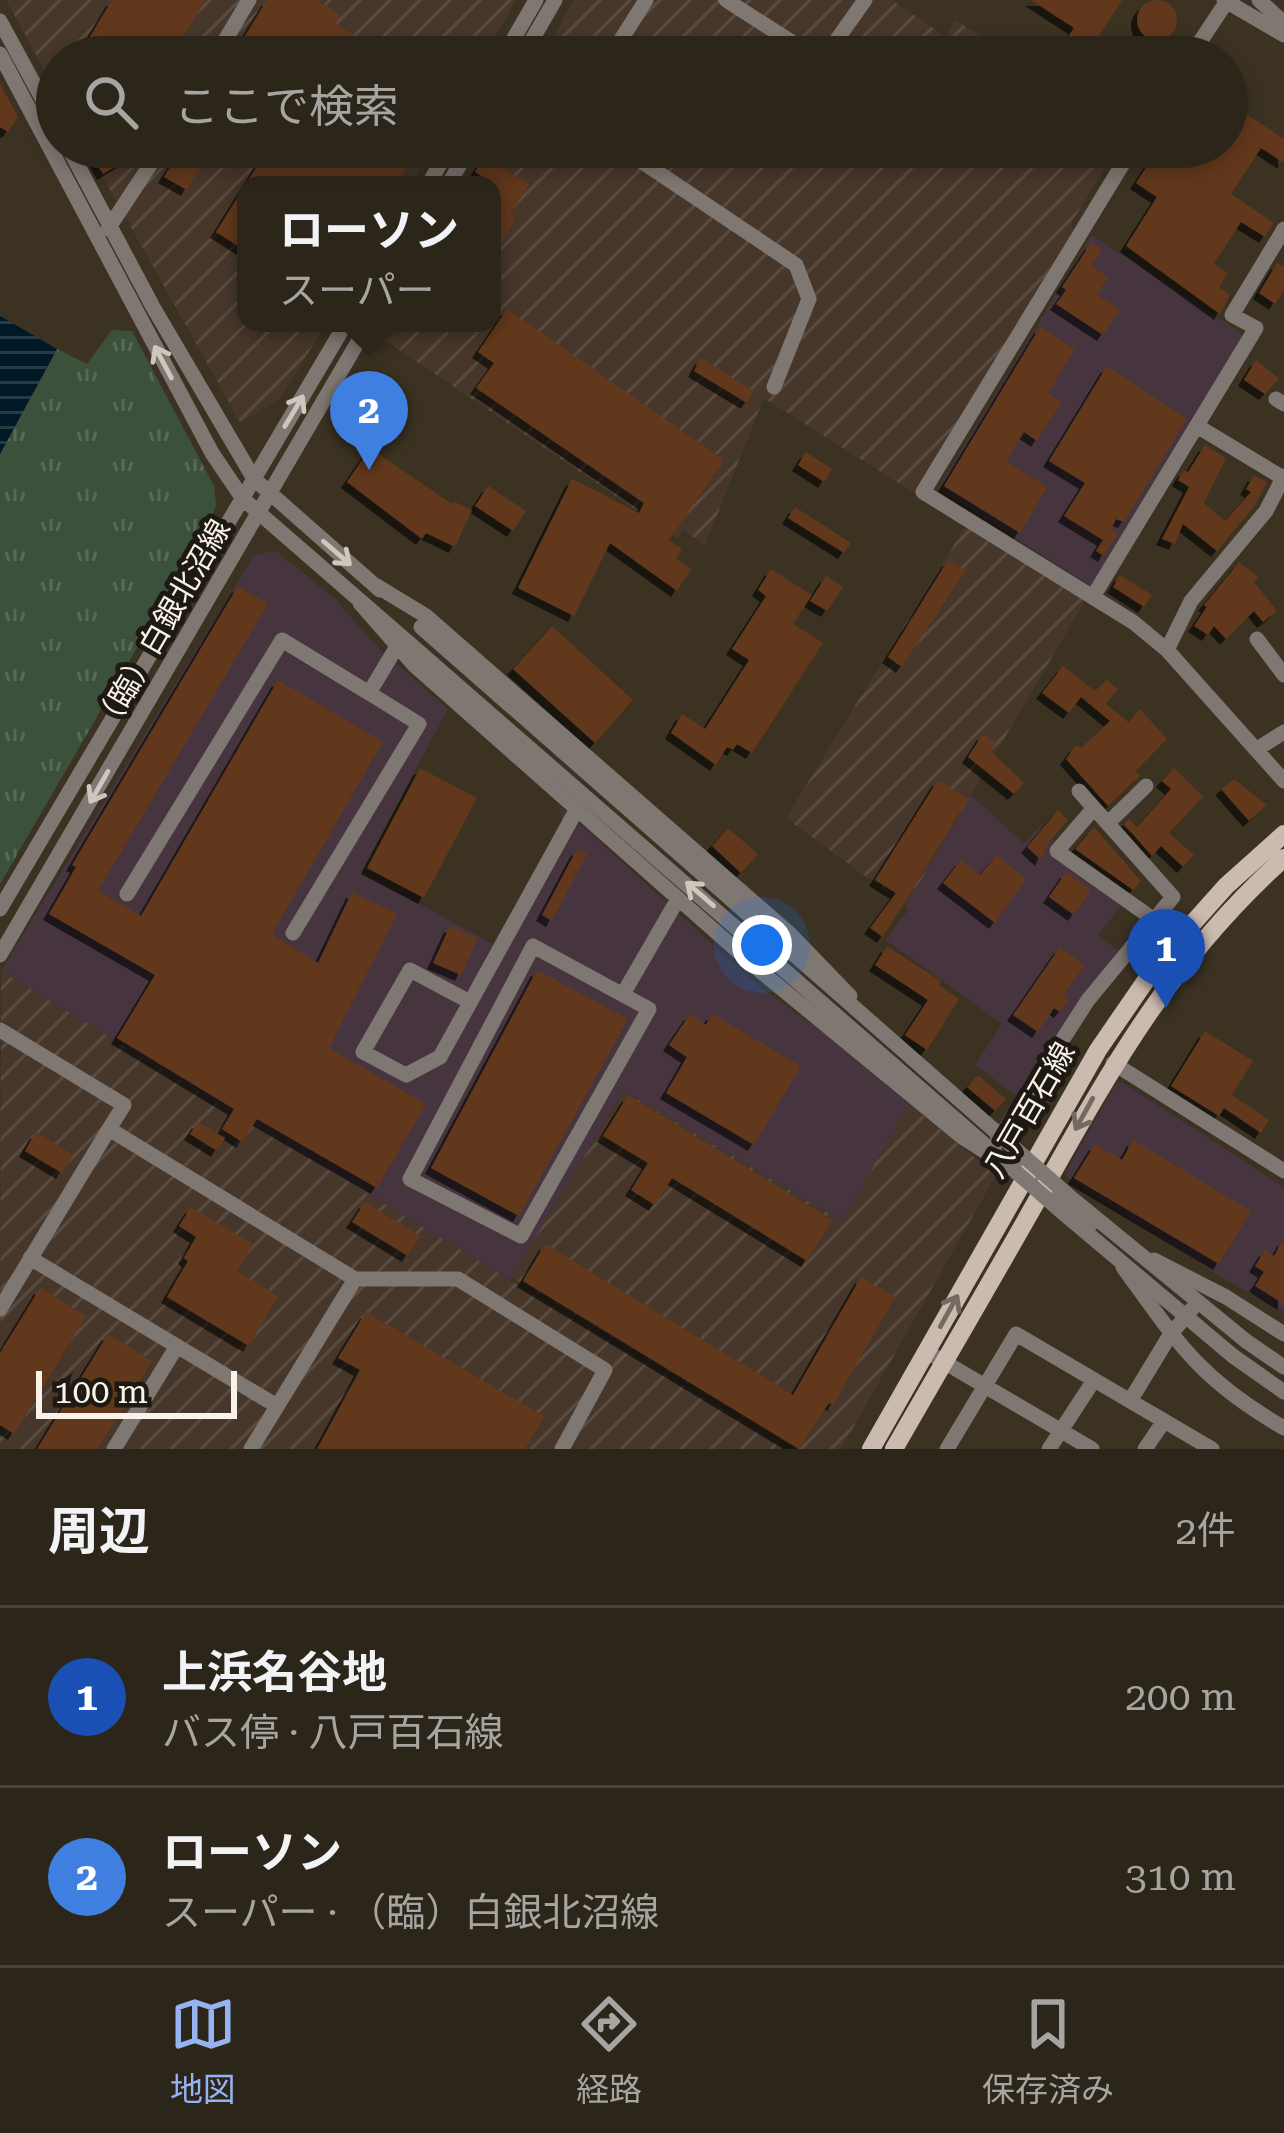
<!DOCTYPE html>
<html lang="ja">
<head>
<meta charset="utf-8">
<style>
	:root { --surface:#2c261a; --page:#383227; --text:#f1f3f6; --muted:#a6a5a2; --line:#484339; --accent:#95b2f1 }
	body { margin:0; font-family:"Roboto Serif","Noto Sans JP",serif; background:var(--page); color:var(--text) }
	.scale { position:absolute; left:36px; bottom:30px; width:201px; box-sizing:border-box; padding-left:12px; border:6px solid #f8f2e8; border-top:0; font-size:33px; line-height:42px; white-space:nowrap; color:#f8f2e8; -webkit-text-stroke:9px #1e1a13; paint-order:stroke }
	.you { position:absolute; left:762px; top:945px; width:42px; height:42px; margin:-30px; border:9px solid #fff; border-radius:50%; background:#1a73e8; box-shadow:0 0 0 18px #1a73e833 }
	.badge { display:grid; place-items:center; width:78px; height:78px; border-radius:50%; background:var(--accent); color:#fff; font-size:39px; font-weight:700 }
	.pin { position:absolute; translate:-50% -99px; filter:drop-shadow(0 3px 6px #0008) }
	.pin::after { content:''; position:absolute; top:63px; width:42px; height:36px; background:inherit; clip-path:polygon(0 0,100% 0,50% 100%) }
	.popup { position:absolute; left:237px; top:176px; width:264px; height:156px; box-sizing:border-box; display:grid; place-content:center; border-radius:24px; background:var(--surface); filter:drop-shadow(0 3px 9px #0005); font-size:39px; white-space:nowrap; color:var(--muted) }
	.popup b { font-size:45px; color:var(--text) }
	.popup::after { content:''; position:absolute; left:50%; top:100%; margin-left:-24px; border:24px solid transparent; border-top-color:var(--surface) }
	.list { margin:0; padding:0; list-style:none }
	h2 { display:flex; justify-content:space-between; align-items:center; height:156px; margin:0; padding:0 48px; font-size:51px }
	h2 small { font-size:39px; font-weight:400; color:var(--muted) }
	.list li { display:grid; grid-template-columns:78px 1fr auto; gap:36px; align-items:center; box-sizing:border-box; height:180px; padding:0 48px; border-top:3px solid var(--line) }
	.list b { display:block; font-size:45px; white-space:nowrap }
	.list p { margin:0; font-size:39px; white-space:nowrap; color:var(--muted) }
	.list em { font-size:39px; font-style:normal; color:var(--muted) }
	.icon { flex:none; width:66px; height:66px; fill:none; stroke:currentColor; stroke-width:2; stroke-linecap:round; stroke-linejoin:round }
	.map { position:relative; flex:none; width:1284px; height:1449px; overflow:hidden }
	.search { position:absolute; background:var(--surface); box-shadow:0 6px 18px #0003; left:36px; right:36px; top:36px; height:132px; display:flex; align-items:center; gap:30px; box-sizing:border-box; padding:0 42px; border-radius:66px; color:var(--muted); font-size:45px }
	.sheet { height:516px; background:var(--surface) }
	nav { display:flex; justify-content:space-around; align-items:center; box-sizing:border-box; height:168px; border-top:3px solid var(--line); background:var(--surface); font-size:33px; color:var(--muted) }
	nav a { display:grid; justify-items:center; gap:6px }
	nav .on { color:var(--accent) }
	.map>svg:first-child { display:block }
	.commercial { fill:#46353f }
	.industrial { fill:url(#industrial-furrows) }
	.grass { fill:url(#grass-tufts) }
	.water { fill:url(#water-rules) }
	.building { fill:#62371c; filter:url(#shadow) }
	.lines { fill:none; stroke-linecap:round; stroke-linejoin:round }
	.minor { stroke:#7f7771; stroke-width:15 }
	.major { stroke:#cbbaaf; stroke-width:18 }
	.minor-bridge { stroke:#7f7771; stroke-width:15 }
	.oneway { stroke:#cec7be }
	.oneway2 { stroke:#746a61 }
	.labels { text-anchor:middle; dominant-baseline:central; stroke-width:10; stroke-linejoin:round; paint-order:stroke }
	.street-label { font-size:30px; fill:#f8f2e8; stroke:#1e1a13 }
</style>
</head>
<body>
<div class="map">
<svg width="1284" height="1449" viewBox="0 0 1284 1449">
	<defs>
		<pattern id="industrial-furrows" width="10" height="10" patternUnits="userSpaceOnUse" patternTransform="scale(3)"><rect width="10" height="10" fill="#47372b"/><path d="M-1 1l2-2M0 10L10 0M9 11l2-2" fill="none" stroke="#594b40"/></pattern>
		<pattern id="grass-tufts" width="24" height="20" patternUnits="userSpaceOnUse" patternTransform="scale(3)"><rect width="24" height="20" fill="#3b513b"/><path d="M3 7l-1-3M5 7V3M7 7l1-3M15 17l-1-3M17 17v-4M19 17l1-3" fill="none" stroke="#586a57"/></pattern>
		<pattern id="water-rules" width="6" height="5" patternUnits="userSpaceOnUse" patternTransform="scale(3)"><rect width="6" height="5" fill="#001927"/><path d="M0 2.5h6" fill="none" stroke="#263b46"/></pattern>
		<filter id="shadow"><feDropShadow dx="-6" dy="6" stdDeviation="0" flood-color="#0009"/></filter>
	</defs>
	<rect width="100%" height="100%" fill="#3b3222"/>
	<path class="commercial" d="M1092 235 1244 335 1092 587 946 494 943 481Z
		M276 551 335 599 375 645 448 709 361 872 493 944 562 820 559 805 761 988 828 1036 909 1104 843 1221 623 1091 510 1280 1 971 254 555Z
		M971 795 1024 844 1039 827 1122 904 1098 935 1121 953 1020 1098 975 1065 1002 1024 886 940 908 910 906 906Z
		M1122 1082 1284 1187V1312L1226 1280 1069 1179 1066 1172 1116 1083Z"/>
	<path class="industrial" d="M6 0H516L484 57H57V93Z
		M574 0H892L945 36 955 20 1016 57H542Z
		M86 147H433L411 185H246V323H327L279 399 240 422Z
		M489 147H1118L1070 225 1075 229 914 493 764 398 705 545 683 530 678 538 380 337 388 323H492V185H467Z
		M965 527 1085 601 906 906 786 818Z
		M1 971 789 1449H0Z
		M624 1091 842 1221 909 1104 996 1175 841 1449H795L511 1277Z"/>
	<path class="grass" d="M112 330 132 331 214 486 216 505 210 522 0 884V454L57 349 87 364Z"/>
	<path class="water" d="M0 316 57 349 0 454Z"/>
	<path class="building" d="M1137 20a20 20 0 1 1 40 0a20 20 0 1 1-40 0Z
		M112 0H206L171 57H162L143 45 136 57H114L88 40Z
		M267 0H317L341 15 336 24 389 57H232Z
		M1031 0H1122L1085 57H1074L1067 38 1074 28Z
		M0 84 18 117 8 132 0 127Z
		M1227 101 1284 139V163L1261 148 1231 194 1274 223 1265 237 1241 222 1214 264 1228 273 1219 287 1230 295 1220 314 1126 246 1157 197 1136 183 1159 147H1227Z
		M88 147H148L103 174Z
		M182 147H212L187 190 164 177Z
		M269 147H377L374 151 405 170 396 185H246V251L216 232Z
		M491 147 503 155 497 164 529 184 510 215 516 218 492 260V183L475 172Z
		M1091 243 1102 250 1091 266 1108 277 1097 295 1120 309 1103 335 1056 304 1066 290 1062 287Z
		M1277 263 1284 267V290L1275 304 1259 293Z
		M507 309 724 460 669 540 682 549 676 559 692 569 677 591 610 543 574 616 518 588 572 479 639 513 644 503 476 388 494 363 478 352Z
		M1040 327 1075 349 1048 393 1062 402 1037 441 1024 432 1006 461 1047 487 1020 533 944 486Z
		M701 358 754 391 747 403 694 371Z
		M1256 360 1279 379 1265 394 1244 380Z
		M1107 366 1187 419 1124 522 1116 519 1111 529 1118 533 1104 556 1096 551 1103 540 1064 516 1085 483 1049 461Z
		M1205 445 1226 458 1204 503 1225 521 1251 492 1246 489 1254 475 1267 482 1256 504 1217 551 1183 524 1175 544 1162 539 1189 487 1178 480 1184 470 1188 472Z
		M370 448 452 504 453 501 472 510 455 547 426 533 422 539 347 482Z
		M806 452 832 469 824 482 798 465Z
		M488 486 526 511 513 531 475 506Z
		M795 507 851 543 844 553 788 518Z
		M948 560 965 571 902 667 888 657Z
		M1239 562 1258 577 1254 582 1277 611 1263 622 1254 611 1226 639 1214 626 1208 635 1194 626 1207 607 1204 605Z
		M771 569 812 595 793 624 823 643 752 753 737 744 733 750 727 747 716 765 671 733 682 714 705 729 749 660 732 649 766 596 758 590Z
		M1120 575 1152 595 1144 607 1113 587Z
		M826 576 843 587 827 611 810 601Z
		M238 586 268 604 98 891 141 916 278 680 383 742 272 934 318 963 352 892 397 914 329 1048 426 1104 377 1188 257 1119 242 1142 222 1129 234 1109 117 1038 155 975 49 914 76 867 72 865Z
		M552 626 633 700 595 743 513 669Z
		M1063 666 1095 691 1107 680 1118 689 1106 704 1128 722 1140 709 1167 739 1136 771 1140 776 1108 806 1066 759 1076 745 1081 748 1110 721 1081 697 1069 713 1042 693Z
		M983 734 996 743 991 751 1024 783 1014 794 968 757Z
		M420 768 477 798 424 898 367 868Z
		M1174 768 1203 797 1169 833 1194 855 1183 867 1161 846 1152 856 1124 824 1129 819 1137 827 1171 789 1162 781Z
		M1234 779 1267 805 1249 821 1221 789Z
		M938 780 968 799 883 937 870 928 896 893 875 880Z
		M1058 810 1068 820 1048 843 1041 860 1027 847Z
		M1094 827 1141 881 1133 890 1075 849Z
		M728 828 758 854 741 873 712 846Z
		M577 849 587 854 552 921 542 915Z
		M997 855 1026 879 995 923 943 883 961 860 980 875Z
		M1066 872 1091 890 1074 915 1049 897Z
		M450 926 478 938 461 975 433 963Z
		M887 946 941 981 939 985 959 999 927 1050 905 1035 928 1000 875 965Z
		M1060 947 1085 965 1063 996 1069 1000 1060 1012 1054 1008 1038 1032 1013 1015Z
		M537 970 628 1019 519 1216 431 1168Z
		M690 1014 706 1025 712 1014 801 1066 754 1145 666 1093 687 1057 669 1045Z
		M1205 1031 1253 1061 1232 1095 1269 1120 1261 1133 1224 1108 1219 1116 1171 1086Z
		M978 1075 1006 1099 995 1111 967 1087Z
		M628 1095 832 1220 807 1261 672 1178 655 1205 631 1190 648 1163 603 1136Z
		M198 1122 225 1138 217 1151 190 1134Z
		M36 1132 73 1155 62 1173 25 1151Z
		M1133 1140 1251 1211 1219 1264 1074 1178 1095 1144 1122 1160Z
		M365 1202 420 1236 408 1256 352 1222Z
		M191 1207 253 1244 237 1271 278 1296 249 1346 167 1297 188 1261 184 1258 196 1237 179 1226Z
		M1284 1239V1304L1255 1286 1264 1272 1255 1266 1265 1250 1274 1256Z
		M545 1244 793 1395 861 1277 895 1297 833 1405 829 1403 799 1449 523 1281Z
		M40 1288 86 1316 14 1434 0 1425V1353Z
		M366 1312 544 1416 525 1449H317L360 1370 338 1358Z
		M108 1334 152 1361 98 1449H37Z"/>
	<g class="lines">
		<path class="minor" d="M726 0 812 55H826L865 0
			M1224 0 1284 35
			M1259 0 1284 23
			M0 21 57 126
			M0 54 212 453 243 499 410 644
			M215 57 249 0
			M503 57 536 0
			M522 57 555 0
			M610 57 646 0
			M1190 57 1227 1
			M68 147 153 307 254 479 380 590
			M523 147 546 159 554 147
			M620 147 796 265 809 299 774 387
			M1133 147 923 492 1133 622 1167 650 1284 781
			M428 185 450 147
			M448 185 470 147
			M108 229 162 147
			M1276 399 1284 404
			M1197 426 1283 478
			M375 585 426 616 790 934 850 996
			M1094 595 1256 328 1232 315 1284 229
			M360 603 415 666 759 970 962 1137 987 1153
			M1257 639 1284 675
			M1167 650 1191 601 1266 511 1284 476
			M1257 749 1284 732
			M1079 791 1094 808
			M1108 823 1146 786
			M127 894 282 640 369 693 396 648
			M0 909 346 323
			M293 933 419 724 369 693
			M533 946 649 1009 521 1236 410 1179Z
			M0 955 369 323
			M623 994 678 899
			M470 1002 410 970 363 1052 406 1075 440 1057 577 809
			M0 1030 124 1105 109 1129
			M1113 1063 1284 1171
			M989 1154 1088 1000 1173 897 1094 808 1057 851 1153 919
			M1023 1161 1091 1224
			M30 1258 277 1406
			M1154 1260 1226 1297 1284 1334
			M1123 1267C1178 1343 1199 1379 1284 1428
			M0 1309 109 1129 355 1279H458L605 1370 562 1449
			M1246 1341 1284 1367
			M934 1356 1092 1449
			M1233 1356 1284 1392
			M1130 1401 1170 1335 1192 1309
			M114 1449 177 1346
			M251 1449 355 1279
			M947 1449 1016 1334 1212 1449
			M1049 1449 1094 1380
			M1145 1449 1164 1421"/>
		<path class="major" d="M871 1449 1098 1050 1160 960 1226 886 1284 834
			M894 1449C944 1362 995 1275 1044 1188 1115 1061 1174 957 1284 858"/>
		<path class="minor-bridge" d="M421 627 1069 1196 1246 1341
			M410 644 1062 1212 1233 1356"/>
	</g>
	<defs><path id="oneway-shaft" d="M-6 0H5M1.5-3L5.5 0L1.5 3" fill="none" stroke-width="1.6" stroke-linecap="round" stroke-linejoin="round" transform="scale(3)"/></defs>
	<g class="oneway">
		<use href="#oneway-shaft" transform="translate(163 362) rotate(-118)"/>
		<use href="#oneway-shaft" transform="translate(294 411) rotate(-59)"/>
		<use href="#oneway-shaft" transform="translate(337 553) rotate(41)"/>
		<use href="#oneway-shaft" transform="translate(99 787) rotate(120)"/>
		<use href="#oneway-shaft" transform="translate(700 894) rotate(-139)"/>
	</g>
	<g class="oneway2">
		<use href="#oneway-shaft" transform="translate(1084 1114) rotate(119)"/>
		<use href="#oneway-shaft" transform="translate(949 1311) rotate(-61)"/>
	</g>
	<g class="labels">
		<g class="street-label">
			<text transform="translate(162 626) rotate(-60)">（臨）白銀北沼線</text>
			<text transform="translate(1029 1110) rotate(-60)">八戸百石線</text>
		</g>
	</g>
</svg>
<div class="scale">100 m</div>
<div class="you"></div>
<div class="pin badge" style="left:1166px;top:1008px;background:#1a4fb4">1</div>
<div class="pin badge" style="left:369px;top:470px;background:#3f7fe0">2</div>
<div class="popup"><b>ローソン</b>スーパー</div>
<div class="search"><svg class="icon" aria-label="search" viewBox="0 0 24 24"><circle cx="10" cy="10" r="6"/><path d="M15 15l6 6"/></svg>ここで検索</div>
</div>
<section class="sheet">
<h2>周辺<small>2件</small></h2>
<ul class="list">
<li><span class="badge" style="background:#1a4fb4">1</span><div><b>上浜名谷地</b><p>バス停 · 八戸百石線</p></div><em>200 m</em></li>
<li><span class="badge" style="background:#3f7fe0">2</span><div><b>ローソン</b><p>スーパー · （臨）白銀北沼線</p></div><em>310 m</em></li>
</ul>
</section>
<nav>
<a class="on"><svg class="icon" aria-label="map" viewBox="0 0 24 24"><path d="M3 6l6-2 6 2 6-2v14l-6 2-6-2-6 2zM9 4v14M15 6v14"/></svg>地図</a>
<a><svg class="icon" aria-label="directions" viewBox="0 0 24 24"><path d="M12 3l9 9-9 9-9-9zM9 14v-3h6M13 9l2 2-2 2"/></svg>経路</a>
<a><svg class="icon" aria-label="saved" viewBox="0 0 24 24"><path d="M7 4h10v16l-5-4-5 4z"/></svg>保存済み</a>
</nav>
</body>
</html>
